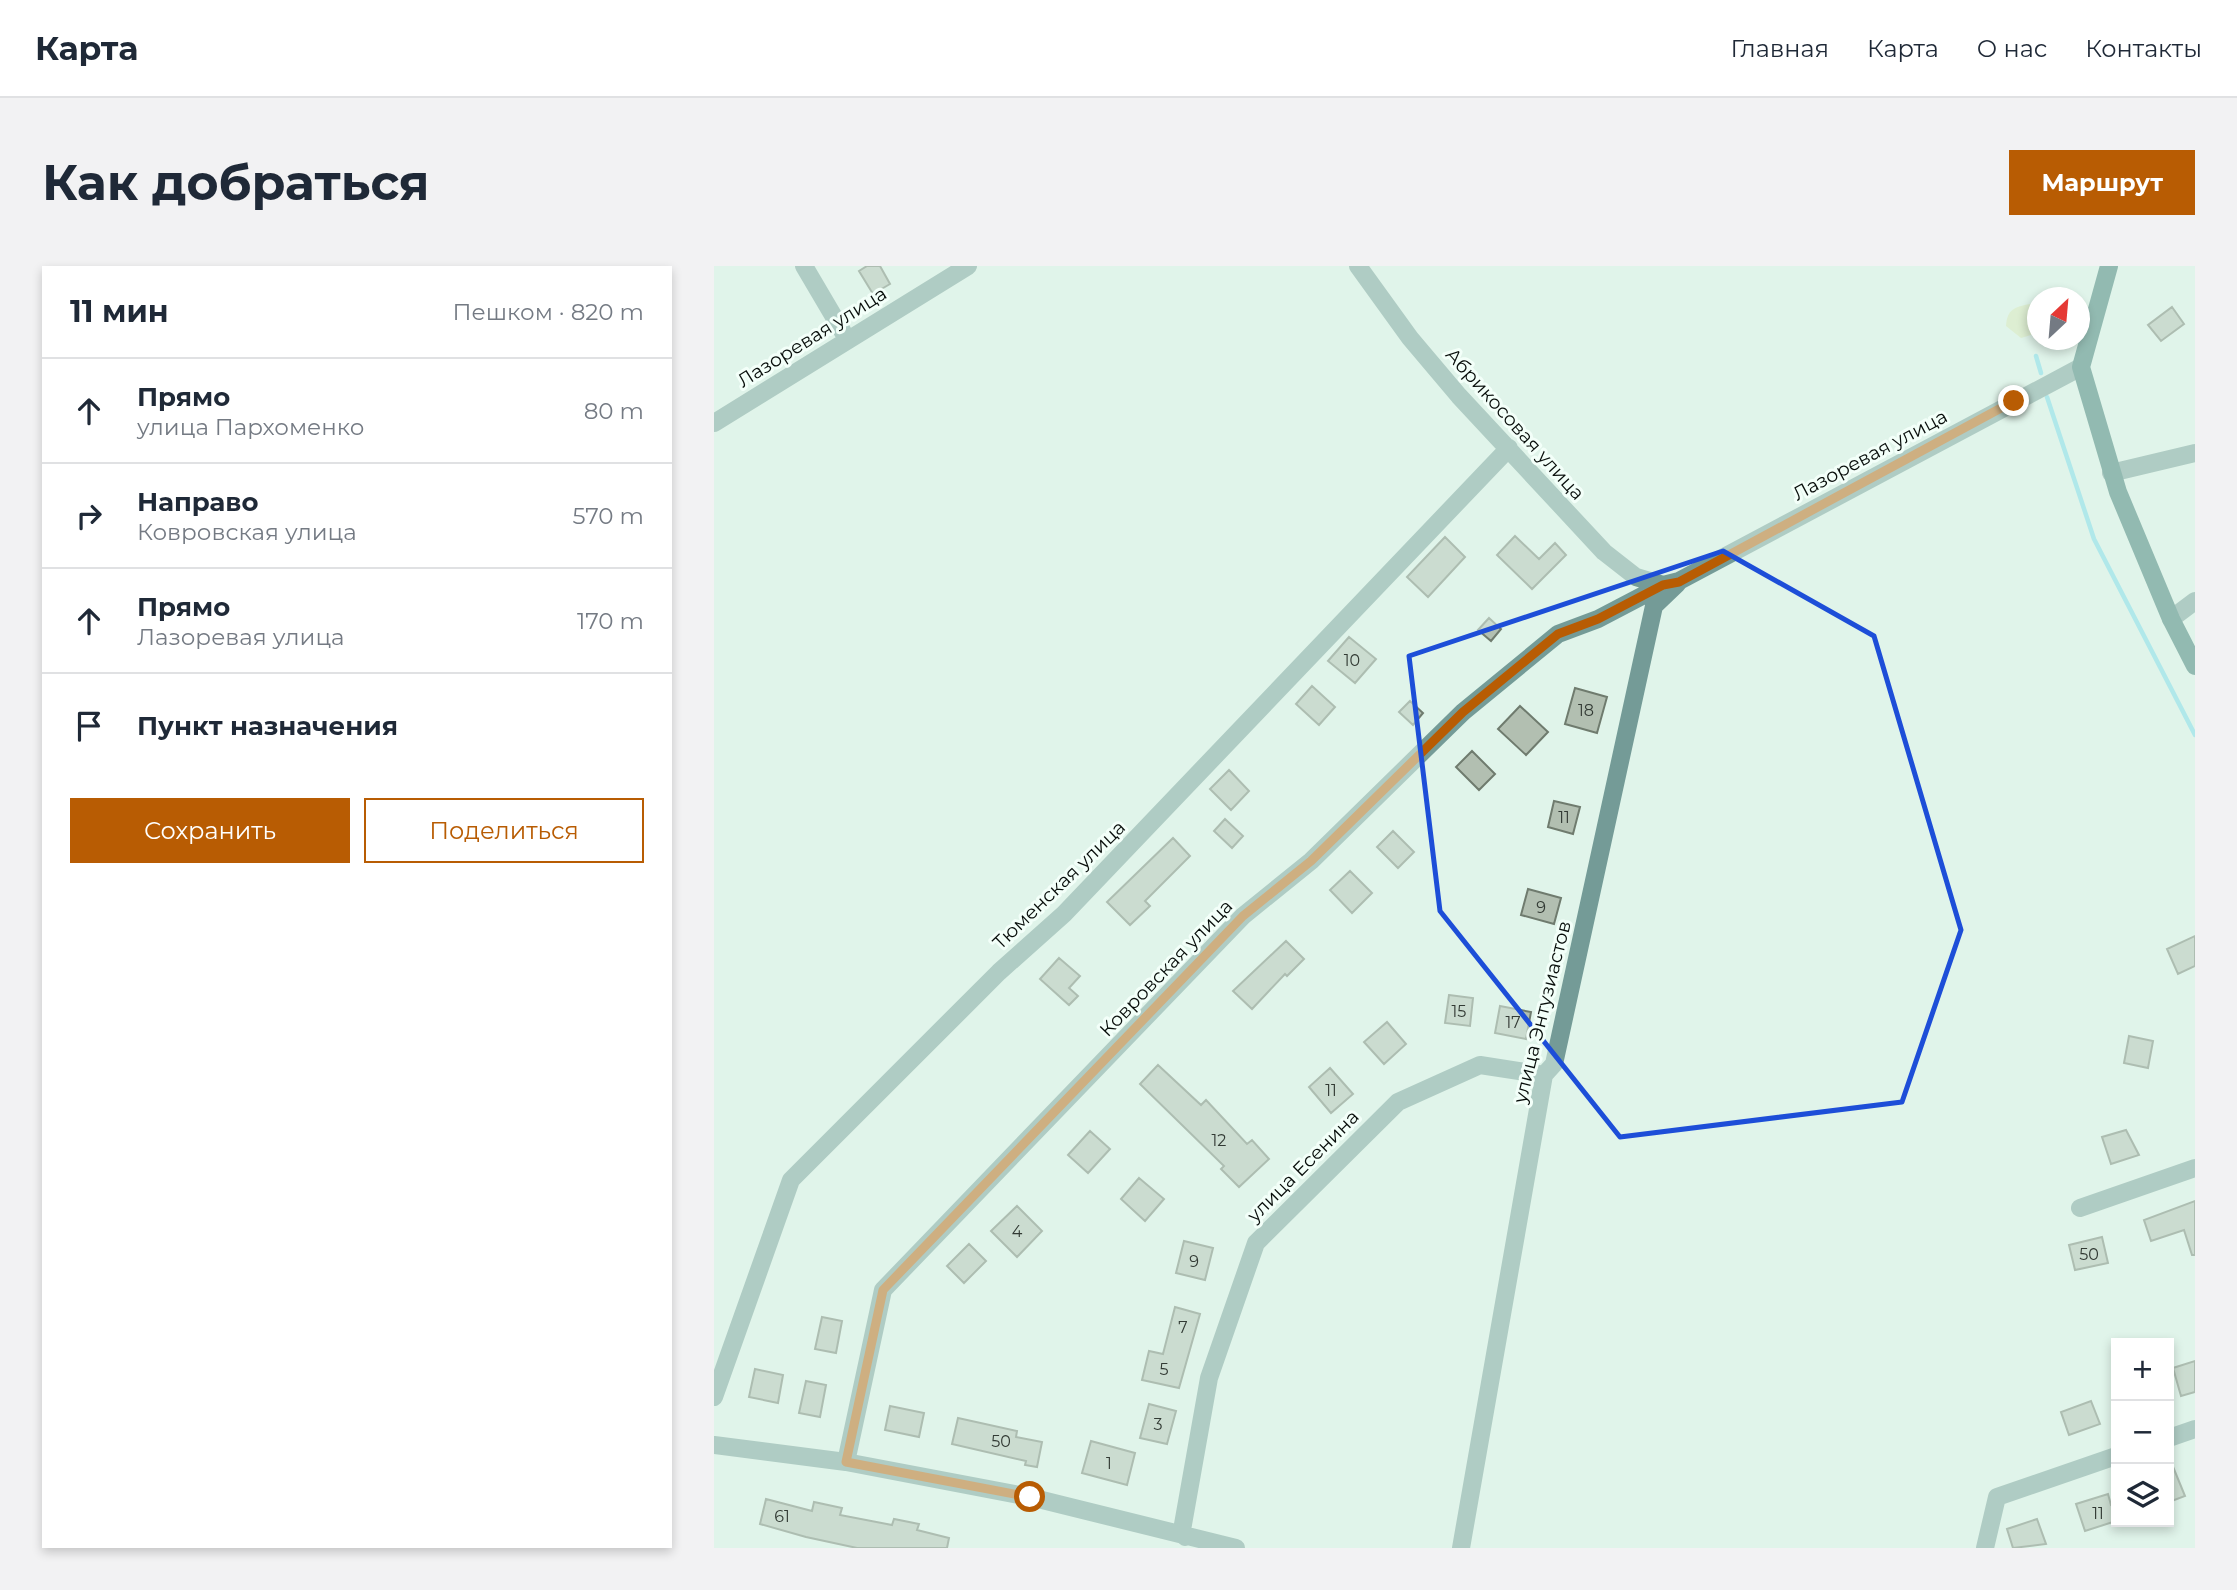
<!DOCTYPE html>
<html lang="ru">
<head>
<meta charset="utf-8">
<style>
	:root { --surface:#fff; --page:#f2f2f3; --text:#1f2937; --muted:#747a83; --line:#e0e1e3; --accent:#b85c03 }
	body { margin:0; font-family:Montserrat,sans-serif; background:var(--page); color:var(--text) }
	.controls { position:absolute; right:21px; bottom:21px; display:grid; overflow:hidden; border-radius:0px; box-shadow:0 4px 10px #0003 }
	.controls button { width:63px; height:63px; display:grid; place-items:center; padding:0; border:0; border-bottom:2px solid var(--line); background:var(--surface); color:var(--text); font:35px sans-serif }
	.compass { position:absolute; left:1313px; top:21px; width:63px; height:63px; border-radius:50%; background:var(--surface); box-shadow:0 4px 10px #0003; rotate:26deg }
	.stop { position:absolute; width:21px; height:21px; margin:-16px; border:5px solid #b85c03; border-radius:50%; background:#fff }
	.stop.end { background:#b85c03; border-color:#fff; box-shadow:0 2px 7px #0008 }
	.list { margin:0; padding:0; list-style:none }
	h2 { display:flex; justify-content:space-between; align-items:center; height:91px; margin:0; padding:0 28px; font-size:30px }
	h2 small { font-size:23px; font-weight:400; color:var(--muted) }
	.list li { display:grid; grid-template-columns:46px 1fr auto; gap:21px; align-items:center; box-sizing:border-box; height:105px; padding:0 28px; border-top:2px solid var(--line) }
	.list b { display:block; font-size:26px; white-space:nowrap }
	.list p { margin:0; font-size:23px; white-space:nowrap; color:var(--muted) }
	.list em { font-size:23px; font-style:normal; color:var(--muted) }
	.actions { display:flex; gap:14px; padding:21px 28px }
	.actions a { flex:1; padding:16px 0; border:2px solid var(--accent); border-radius:0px; text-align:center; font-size:24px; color:var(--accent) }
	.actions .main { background:var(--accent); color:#fff }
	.icon { flex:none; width:38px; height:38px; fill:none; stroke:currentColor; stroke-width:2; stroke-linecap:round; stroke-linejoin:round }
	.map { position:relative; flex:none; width:1481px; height:1282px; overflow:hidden; border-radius:0px }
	header { display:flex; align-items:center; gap:42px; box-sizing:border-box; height:98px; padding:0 35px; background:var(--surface); border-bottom:2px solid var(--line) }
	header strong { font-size:33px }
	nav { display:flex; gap:38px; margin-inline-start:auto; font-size:24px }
	.intro { display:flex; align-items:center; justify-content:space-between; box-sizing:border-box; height:168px; padding:0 42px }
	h1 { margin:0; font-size:49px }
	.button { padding:18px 32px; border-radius:0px; background:var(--accent); color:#fff; font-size:24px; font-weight:700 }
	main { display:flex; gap:42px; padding:0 42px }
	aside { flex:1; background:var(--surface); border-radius:0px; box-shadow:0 4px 10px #0003 }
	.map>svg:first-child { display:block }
	.green { fill:#d9e7b5 }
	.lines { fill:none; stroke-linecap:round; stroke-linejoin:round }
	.stream { stroke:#76d9eb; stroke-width:4.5 }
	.building { fill:#b2bfb1; stroke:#6f7b6e; stroke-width:2 }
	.minor { stroke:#749b97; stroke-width:18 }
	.secondary { stroke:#34736e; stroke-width:18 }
	.route { stroke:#b85c03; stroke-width:9 }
	.marked { fill:none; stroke:#1d4ed8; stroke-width:5; stroke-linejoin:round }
	.labels { text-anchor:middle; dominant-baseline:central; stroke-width:6; stroke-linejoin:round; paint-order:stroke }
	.number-label { font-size:16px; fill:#323a34 }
	.street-label { font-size:19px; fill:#070d0a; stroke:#f3fff9 }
</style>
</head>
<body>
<header>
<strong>Карта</strong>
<nav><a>Главная</a><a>Карта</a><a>О нас</a><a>Контакты</a></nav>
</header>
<div class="intro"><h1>Как добраться</h1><a class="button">Маршрут</a></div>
<main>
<aside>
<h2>11 мин<small>Пешком · 820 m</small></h2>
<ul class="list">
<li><svg class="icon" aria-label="ahead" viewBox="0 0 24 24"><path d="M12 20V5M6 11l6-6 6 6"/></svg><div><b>Прямо</b><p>улица Пархоменко</p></div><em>80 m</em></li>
<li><svg class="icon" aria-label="right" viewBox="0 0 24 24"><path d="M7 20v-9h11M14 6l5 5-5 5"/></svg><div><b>Направо</b><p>Ковровская улица</p></div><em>570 m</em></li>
<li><svg class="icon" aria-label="ahead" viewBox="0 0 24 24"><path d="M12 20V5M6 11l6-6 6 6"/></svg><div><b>Прямо</b><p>Лазоревая улица</p></div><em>170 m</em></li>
<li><svg class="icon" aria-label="arrive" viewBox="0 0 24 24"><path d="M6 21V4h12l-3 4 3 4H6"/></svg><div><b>Пункт назначения</b></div></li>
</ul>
<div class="actions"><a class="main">Сохранить</a><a>Поделиться</a></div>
</aside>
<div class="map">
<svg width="1481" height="1282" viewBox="0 0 1481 1282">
	<rect width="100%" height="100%" fill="#e0f4ea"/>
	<path class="green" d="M1316 38 1323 42V67L1307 72 1292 60C1293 43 1301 41 1316 38Z"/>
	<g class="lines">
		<path class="stream" d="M1322 90 1327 107
			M1333 131 1380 273 1481 469"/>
	</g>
	<path class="building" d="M153 0H166L176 18 159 28 145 5Z
		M1458 41 1470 58 1447 75 1434 59Z
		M801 270 825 293 841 277 852 289 818 323 783 289Z
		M731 271 751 291 714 331 693 311Z
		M775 352 787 363 777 375 764 364Z
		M635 371 662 393 641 417 614 395Z
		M598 420 621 441 605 459 582 438Z
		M861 422 893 431 883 467 851 458Z
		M696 435 709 447 699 459 685 446Z
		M806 440 834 466 812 489 784 463Z
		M758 485 781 508 765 524 742 501Z
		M515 504 535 525 517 544 496 523Z
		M840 535 866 541 859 568 834 561Z
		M511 553 529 570 518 582 500 565Z
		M679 565 700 586 684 602 663 581Z
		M459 572 476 590 431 635 436 640 416 659 393 636Z
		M636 605 658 627 638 647 616 624Z
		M814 623 847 632 840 658 807 649Z
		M1481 670V700L1464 708 1453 683Z
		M572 675 590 693 573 710 571 708 538 743 519 725Z
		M345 692 366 710 355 722 364 730 355 739 326 713Z
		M735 729 759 732 756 760 731 757Z
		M786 740 817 746 812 773 781 767Z
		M673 756 692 778 670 798 650 776Z
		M1415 770 1439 775 1434 802 1410 797Z
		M444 799 487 839 492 834 533 878 538 874 555 893 525 921 507 903 510 900 426 818Z
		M616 802 639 828 617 847 595 821Z
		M1412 864 1425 889 1397 898 1388 871Z
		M376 865 396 883 374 907 354 889Z
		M425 912 450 933 431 955 407 933Z
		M1481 935V989H1478L1470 964 1437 975 1430 954Z
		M303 940 328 965 303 991 277 965Z
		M1388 971 1394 997 1361 1004 1355 979Z
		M470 975 499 982 491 1014 462 1007Z
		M255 978 272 995 250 1017 233 1000Z
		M461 1041 486 1048 465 1122 428 1114 435 1085 449 1088Z
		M108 1051 128 1055 122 1087 101 1083Z
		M1481 1095V1126L1467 1130 1459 1102Z
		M41 1103 69 1109 64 1137 35 1131Z
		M92 1115 112 1119 106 1151 85 1147Z
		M1377 1135 1386 1158 1355 1169 1347 1146Z
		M435 1138 462 1145 453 1178 426 1172Z
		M176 1140 210 1147 205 1171 171 1164Z
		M244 1152 303 1165 302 1171 328 1176 323 1201 311 1199 312 1195 238 1178Z
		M377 1175 421 1187 413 1219 368 1207Z
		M1455 1191 1471 1230 1455 1236Z
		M1394 1228 1397 1239 1402 1237V1255L1371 1265 1362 1238Z
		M52 1233 98 1245 100 1236 128 1242 126 1249 178 1259 180 1253 205 1258 203 1264 235 1272 233 1282H143L92 1271 46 1258Z
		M1323 1253 1332 1278 1299 1282 1293 1263Z"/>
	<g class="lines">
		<path class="minor" d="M90 0 133 73
			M644 0 696 72 745 130 890 286 922 311 949 319
			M0 157 254 0
			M1397 207 1481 187
			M1457 353 1481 335
			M1366 942 1481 902
			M0 1131 77 914 285 706 350 648 795 182
			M1455 1172 1481 1163
			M0 1179 132 1196 316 1231 522 1282
			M132 1196 169 1024 529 650 597 595 749 446 844 368 884 353 949 319 965 315 1367 101
			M471 1271 468 1264 495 1112 542 977 684 836 766 799 830 809
			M747 1282 830 809 840 798 940 340 963 318
			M1271 1282 1283 1231 1402 1190"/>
		<path class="secondary" d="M1395 0 1367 101 1404 226 1457 353 1481 400"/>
	</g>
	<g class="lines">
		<path class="route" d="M316 1231 132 1196 169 1024 529 650 597 595 749 446 844 368 884 353 949 319 965 316 1300 135"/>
	</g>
	<path d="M0 0H1481V1282H0ZM1009 285 1160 370 1247 664 1188 836 906 871 726 645 695 390Z" fill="#e0f4ea" fill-opacity=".55" fill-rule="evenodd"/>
	<path class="marked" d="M1009 285 1160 370 1247 664 1188 836 906 871 726 645 695 390Z"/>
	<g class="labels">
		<g class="number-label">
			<text x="638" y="394">10</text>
			<text x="872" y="444">18</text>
			<text x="850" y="551">11</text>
			<text x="827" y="641">9</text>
			<text x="745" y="745">15</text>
			<text x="799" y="756">17</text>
			<text x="617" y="824">11</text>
			<text x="505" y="874">12</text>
			<text x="303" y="965">4</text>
			<text x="1375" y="988">50</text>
			<text x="480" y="995">9</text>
			<text x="469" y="1061">7</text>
			<text x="450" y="1103">5</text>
			<text x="444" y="1158">3</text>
			<text x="287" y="1175">50</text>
			<text x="395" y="1197">1</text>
			<text x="1384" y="1247">11</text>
			<text x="68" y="1250">61</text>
		</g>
		<g class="street-label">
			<text transform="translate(98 71) rotate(-32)">Лазоревая улица</text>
			<text transform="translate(801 158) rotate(48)">Абрикосовая улица</text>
			<text transform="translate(1156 189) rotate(-28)">Лазоревая улица</text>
			<text transform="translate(345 619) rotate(-44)">Тюменская улица</text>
			<text transform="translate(452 702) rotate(-46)">Ковровская улица</text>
			<text transform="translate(828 746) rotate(-76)">улица Энтузиастов</text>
			<text transform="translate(589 900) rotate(-45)">улица Есенина</text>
		</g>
	</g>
</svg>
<div class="controls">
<button>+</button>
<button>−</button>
<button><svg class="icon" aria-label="layers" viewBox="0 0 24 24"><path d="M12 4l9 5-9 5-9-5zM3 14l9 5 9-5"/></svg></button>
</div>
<svg class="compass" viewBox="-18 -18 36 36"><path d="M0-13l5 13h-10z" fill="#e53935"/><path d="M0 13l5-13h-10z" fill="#747a83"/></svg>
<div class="stop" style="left:316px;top:1231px"></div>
<div class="stop end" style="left:1300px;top:135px"></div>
</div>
</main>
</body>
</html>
